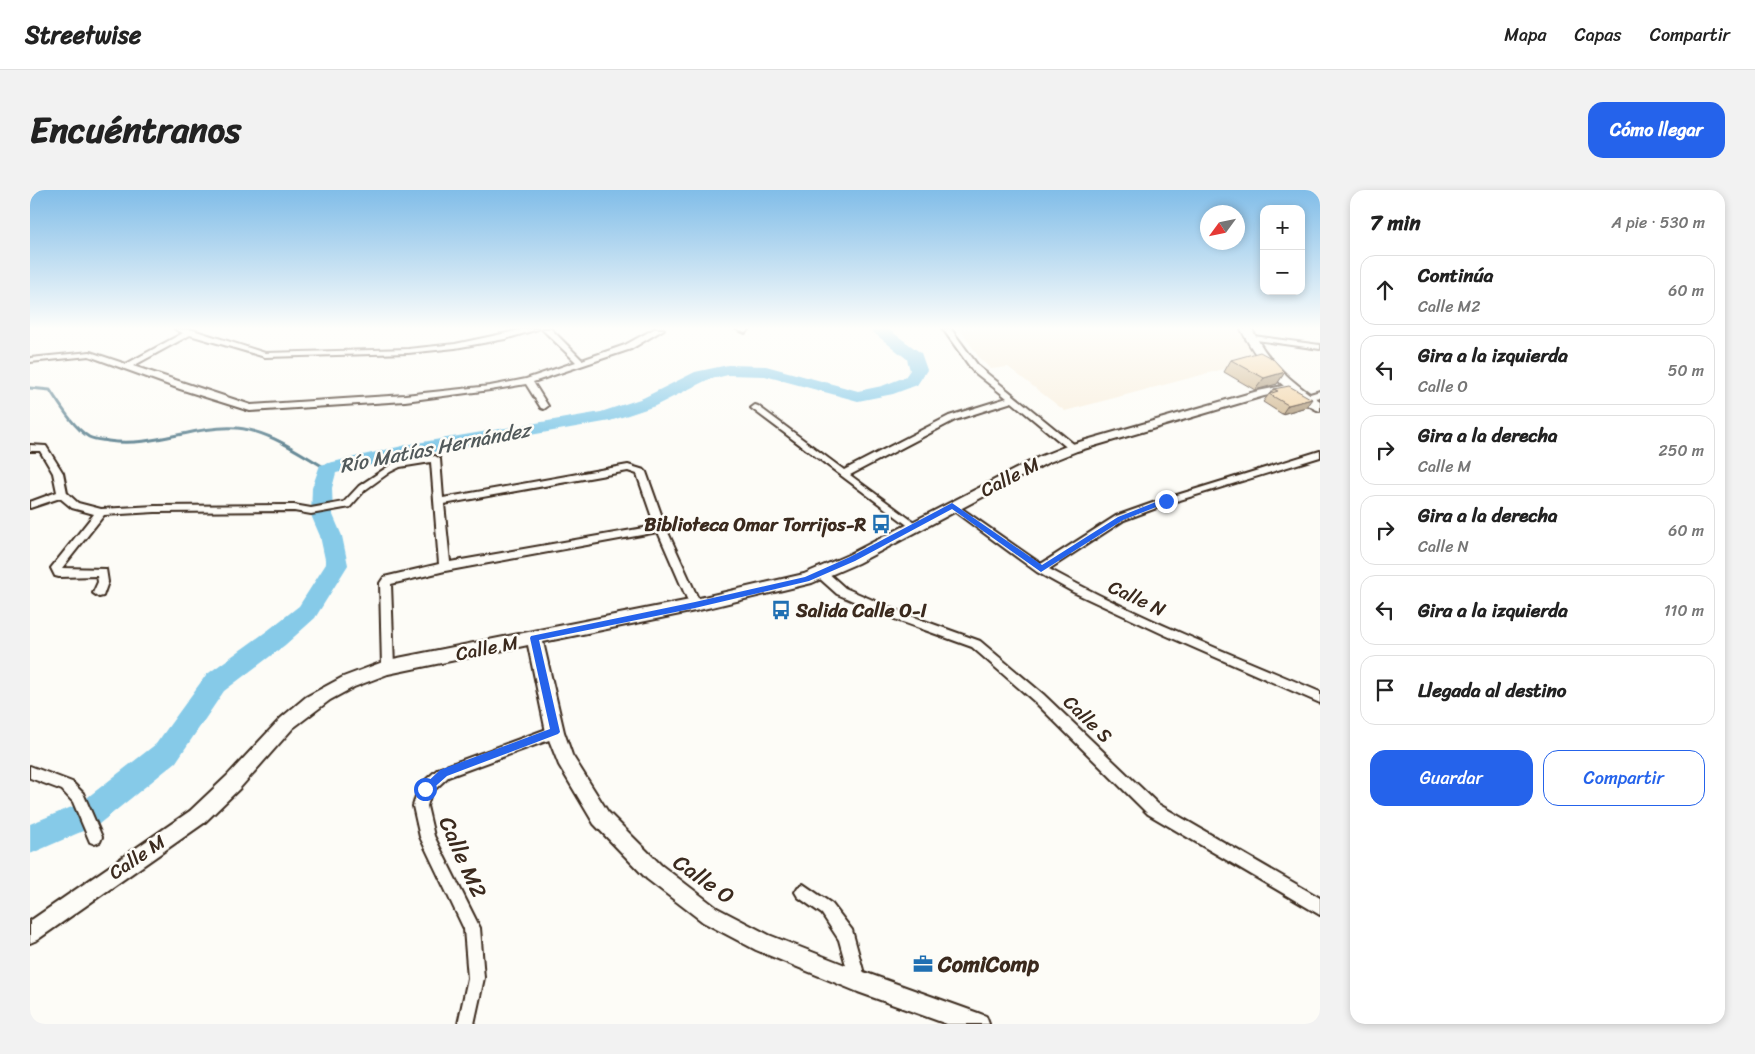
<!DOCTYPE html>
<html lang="es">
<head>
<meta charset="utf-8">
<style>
	:root { --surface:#fff; --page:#f2f2f2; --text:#222; --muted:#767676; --line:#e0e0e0; --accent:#2563eb }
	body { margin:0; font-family:Sriracha,sans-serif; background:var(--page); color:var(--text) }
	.controls { position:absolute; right:15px; top:15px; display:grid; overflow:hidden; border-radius:10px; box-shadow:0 2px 8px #0003 }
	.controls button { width:45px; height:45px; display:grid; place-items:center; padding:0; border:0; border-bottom:1px solid var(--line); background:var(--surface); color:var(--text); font:25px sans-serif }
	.compass { position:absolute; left:1170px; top:15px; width:45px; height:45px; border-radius:50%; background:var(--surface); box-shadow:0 2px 8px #0003; rotate:237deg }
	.stop { position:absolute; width:15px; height:15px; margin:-11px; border:4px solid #2563eb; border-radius:50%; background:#fff }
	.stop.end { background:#2563eb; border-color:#fff; box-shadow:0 1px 5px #0008 }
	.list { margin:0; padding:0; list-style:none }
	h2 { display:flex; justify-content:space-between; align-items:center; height:65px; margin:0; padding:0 20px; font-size:21px }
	h2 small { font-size:16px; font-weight:400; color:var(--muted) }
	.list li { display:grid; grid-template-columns:32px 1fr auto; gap:15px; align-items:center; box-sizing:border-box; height:70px; margin:0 10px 10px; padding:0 10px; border:1px solid var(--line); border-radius:15px }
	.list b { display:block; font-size:19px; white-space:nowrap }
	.list p { margin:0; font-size:16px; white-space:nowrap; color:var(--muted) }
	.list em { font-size:16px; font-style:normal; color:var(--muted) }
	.actions { display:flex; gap:10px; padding:15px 20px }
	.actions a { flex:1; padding:11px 0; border:1px solid var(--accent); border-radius:15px; text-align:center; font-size:18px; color:var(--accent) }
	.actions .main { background:var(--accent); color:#fff }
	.icon { flex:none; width:28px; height:28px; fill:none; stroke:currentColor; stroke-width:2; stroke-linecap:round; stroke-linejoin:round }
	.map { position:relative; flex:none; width:1290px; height:834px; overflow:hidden; border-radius:15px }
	header { display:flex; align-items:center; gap:30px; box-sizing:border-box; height:70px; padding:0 25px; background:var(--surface); border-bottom:1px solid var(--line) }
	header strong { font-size:24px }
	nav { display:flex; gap:28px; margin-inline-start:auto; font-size:18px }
	.intro { display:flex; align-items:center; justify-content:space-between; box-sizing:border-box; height:120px; padding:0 30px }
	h1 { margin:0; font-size:35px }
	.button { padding:12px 22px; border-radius:15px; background:var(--accent); color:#fff; font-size:18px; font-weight:700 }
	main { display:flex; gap:30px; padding:0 30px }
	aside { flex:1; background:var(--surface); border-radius:15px; box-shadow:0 2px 8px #0003 }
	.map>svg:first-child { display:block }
	.built { fill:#f9efde }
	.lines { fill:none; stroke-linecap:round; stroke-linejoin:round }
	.stream { stroke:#688a97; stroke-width:3 }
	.river { fill:#86cae8; fill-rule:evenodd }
	.minor-casing { stroke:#3b2a1e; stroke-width:4 }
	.tertiary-casing { stroke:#3b2a1e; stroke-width:4 }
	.secondary-casing { stroke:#3b2a1e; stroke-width:4 }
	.minor { fill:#fdfcf7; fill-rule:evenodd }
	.tertiary { fill:#fdfcf7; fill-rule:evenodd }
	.secondary { fill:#fdfcf7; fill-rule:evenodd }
	.wall { fill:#cfb58d; stroke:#3b2a1e }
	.shaded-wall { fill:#a99373; stroke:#3b2a1e }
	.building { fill:#f1d2a4; stroke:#3b2a1e }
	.route { fill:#2563eb }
	.labels { text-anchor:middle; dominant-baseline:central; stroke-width:5; stroke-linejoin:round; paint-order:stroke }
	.street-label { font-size:19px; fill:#3b2a1e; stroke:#fdfcf7 }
	.poi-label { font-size:19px; font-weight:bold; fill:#3b2a1e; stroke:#fdfcf7; text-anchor:end }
	.water-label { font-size:20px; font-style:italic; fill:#525a5b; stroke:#fdfcf7 }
	.near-street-label { font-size:22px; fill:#3b2a1e; stroke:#fdfcf7 }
	.near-poi-label { font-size:22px; font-weight:bold; fill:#3b2a1e; stroke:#fdfcf7; text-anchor:start }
</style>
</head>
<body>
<header>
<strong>Streetwise</strong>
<nav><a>Mapa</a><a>Capas</a><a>Compartir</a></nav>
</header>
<div class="intro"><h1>Encuéntranos</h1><a class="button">Cómo llegar</a></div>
<main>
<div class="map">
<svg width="1290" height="834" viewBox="0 0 1290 834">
	<rect width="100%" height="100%" fill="#fdfcf7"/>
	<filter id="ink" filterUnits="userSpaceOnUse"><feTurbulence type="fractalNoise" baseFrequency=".02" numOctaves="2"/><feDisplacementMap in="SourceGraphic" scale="10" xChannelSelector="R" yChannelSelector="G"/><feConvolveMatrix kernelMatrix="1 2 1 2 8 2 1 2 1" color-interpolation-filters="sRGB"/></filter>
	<g filter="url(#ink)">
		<path class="built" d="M930 139H1211L1228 170 1035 221 978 177 961 179 950 169Z"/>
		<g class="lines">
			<path class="stream" d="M0 198 20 200C30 215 43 237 59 247 65 250 72 250 78 251 123 258 163 235 207 238 240 241 269 263 297 279"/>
			<path class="river" d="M839 139H858L891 163 897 180 887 195 863 204 828 211 735 186 698 185 677 190 625 216 580 231 381 266 306 283 302 298 303 325 312 346 318 375 285 428 255 455 194 501 146 572 69 634 0 664V634L49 614 126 554 176 485 237 441 269 416 296 374 290 346 281 325 282 298 290 275 381 254 571 222 613 208 665 182 698 175 736 176 828 201 852 196 875 187 880 180 877 169Z"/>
			<defs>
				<path id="minor" d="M145 139 163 140 235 163 378 159 425 154 495 139H508L475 149 425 158 378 163 235 167 160 145 103 176 221 215 375 205 460 196 496 189 546 172 512 139H521L552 170 595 155 624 139H634L601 159 503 192 518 216 514 219 511 218 496 194 460 200 375 211 220 221 150 199 59 166 0 172V168L60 162 96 174 153 143Z
					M706 139H720L715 143Z
					M913 139H921L949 177 1046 256V260H1040L982 212 925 230 820 285 888 335 889 337 884 340 721 218 725 215 728 216 814 280 919 226 977 208 943 181Z
					M1216 145 1290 155V159L1219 149H1216Z
					M1290 201V207L1274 210 1270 207Z
					M0 255 16 256 33 283 37 303 48 313 71 319 125 316 264 315 281 318 314 312 329 296 365 272 405 266 410 269 413 308 598 275 614 280 616 282 636 338 671 415 665 419 661 418 628 342 415 381 361 394 364 477 362 480 358 482 354 480 352 477 350 393 354 387 409 374 401 272 370 277 360 282 335 300 320 317 281 324 264 321 125 322 74 325 32 378 76 379 78 392 73 406 69 407 63 403 68 392 67 386 29 387 25 386 21 378 64 324 42 318 30 308 0 318V312L27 302 23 283 10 261H0ZM598 281 607 284 625 336 420 372 414 314Z
					M1290 261V267L1140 313 1094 330 1019 379C1106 427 1199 463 1290 502V513L1135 445 1043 402 1007 382 917 316 919 314H925L1011 374 1086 326 1134 309Z
					M792 380 796 381 815 398 875 424 950 451 1013 504 1128 614 1290 708V725L1118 624 1005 512 942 457 867 430 807 404 788 387 787 384 788 381Z
					M525 536 530 538 531 542 530 546 418 587 401 603 397 616 404 646 450 738 454 788 444 834H428L438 788 434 739 390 647 383 616 388 599 390 595 408 579Z
					M0 576 42 592 53 603 72 647 70 652 65 654 60 652 43 612 32 600 0 588Z
					M773 694 802 714 822 740 836 791 834 797 828 799 822 797 809 750 792 724 768 707 765 702 768 697Z"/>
				<path id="tertiary" d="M1262 194 1268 197 1266 199 1234 206 1047 261 1017 273 828 373 782 393 665 421 513 452 534 542 542 565 578 622 631 675 687 718 739 745 828 780 948 823 956 826 959 834H917L828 802 726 760 673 732 617 689 564 634 529 575 516 542 498 455 358 484 324 497 300 510 263 538 210 598 174 633 7 750 0 753V731L160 621 197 586 251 528 276 507 313 487 358 470 665 409 774 384 818 365 1009 267 1039 255 1228 201Z"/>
				<path id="secondary" d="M1211 139H1222C1237 171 1261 192 1290 211V221C1282 219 1276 213 1270 209 1244 190 1225 168 1211 139Z"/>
			</defs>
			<use href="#minor" class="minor-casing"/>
			<use href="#tertiary" class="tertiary-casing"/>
			<use href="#secondary" class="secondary-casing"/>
			<use href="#minor" class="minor"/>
			<use href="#tertiary" class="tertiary"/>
			<use href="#secondary" class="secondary"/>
		</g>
		<path class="wall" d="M1201 170 1255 182 1247 194 1225 200 1194 182Z
			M1244 199 1276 217 1252 224 1233 212 1239 204 1241 203Z"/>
		<path class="shaded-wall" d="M1255 182 1247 194 1225 200 1234 188Z
			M1282 209 1276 217 1252 224 1258 215Z"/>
		<path class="building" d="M1230 162 1243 169 1255 182 1234 188 1201 170Z
			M1259 196 1282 209 1258 215 1239 204 1248 201 1244 199Z"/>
	</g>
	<linearGradient id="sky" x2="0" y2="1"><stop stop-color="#81bde8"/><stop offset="0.54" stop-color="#fefefb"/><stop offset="1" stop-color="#fefefb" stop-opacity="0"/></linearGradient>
	<rect width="1290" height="256" fill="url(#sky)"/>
	<path class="route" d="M1136 308 1140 311 1139 312 1093 330 1011 382 922 319 825 371 779 391 665 418 509 450 530 542 528 544 417 586 399 602H391L390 599 410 580 520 539 500 448 501 446 665 412 775 387 820 367 922 313 1012 375 1088 327Z"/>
	<defs>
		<symbol id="bus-bare" viewBox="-9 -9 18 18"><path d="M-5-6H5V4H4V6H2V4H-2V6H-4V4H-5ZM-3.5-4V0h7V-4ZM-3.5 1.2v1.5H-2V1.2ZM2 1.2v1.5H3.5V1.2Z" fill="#1f6fb2" stroke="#fdfcf7" stroke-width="2.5" paint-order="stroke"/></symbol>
		<symbol id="office-bare" viewBox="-9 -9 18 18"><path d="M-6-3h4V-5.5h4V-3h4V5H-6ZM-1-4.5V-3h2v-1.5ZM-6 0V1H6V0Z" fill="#1f6fb2" stroke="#fdfcf7" stroke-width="2.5" paint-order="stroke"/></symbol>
	</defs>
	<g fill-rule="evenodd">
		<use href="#bus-bare" x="837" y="320" width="28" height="28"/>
		<use href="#bus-bare" x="737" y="406" width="28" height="28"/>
		<use href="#office-bare" x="879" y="760" width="28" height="28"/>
	</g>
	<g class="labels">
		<g class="street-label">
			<text transform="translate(980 287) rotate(-27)">Calle M</text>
			<text transform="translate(1107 408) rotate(25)">Calle N</text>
			<text transform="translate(457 458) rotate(-11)">Calle M</text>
			<text transform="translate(1058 529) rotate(44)">Calle S</text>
			<text transform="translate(107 667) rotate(-34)">Calle M</text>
		</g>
		<g class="poi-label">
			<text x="836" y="334">Biblioteca Omar Torrijos-R</text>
			<text x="766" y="420" text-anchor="start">Salida Calle O-I</text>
		</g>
		<g class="water-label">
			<text transform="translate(405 258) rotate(-11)">Río Matías Hernández</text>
		</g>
		<g class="near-street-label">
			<text transform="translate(433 667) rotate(66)">Calle M2</text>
			<text transform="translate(674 689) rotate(35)">Calle O</text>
		</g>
		<g class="near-poi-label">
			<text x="908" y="774">ComiComp</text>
		</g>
	</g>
</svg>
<div class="controls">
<button>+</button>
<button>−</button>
</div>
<svg class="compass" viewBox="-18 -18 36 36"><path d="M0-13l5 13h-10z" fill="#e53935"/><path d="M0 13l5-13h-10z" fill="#767676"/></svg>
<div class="stop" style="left:395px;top:599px"></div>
<div class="stop end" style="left:1136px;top:311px"></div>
</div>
<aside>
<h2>7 min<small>A pie · 530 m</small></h2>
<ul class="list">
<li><svg class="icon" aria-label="ahead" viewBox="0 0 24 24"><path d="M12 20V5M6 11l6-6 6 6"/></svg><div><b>Continúa</b><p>Calle M2</p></div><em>60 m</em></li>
<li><svg class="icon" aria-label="left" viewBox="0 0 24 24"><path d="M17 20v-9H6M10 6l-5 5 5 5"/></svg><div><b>Gira a la izquierda</b><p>Calle O</p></div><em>50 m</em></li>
<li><svg class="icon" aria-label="right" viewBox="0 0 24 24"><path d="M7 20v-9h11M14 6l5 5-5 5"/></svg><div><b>Gira a la derecha</b><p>Calle M</p></div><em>250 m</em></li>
<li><svg class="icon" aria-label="right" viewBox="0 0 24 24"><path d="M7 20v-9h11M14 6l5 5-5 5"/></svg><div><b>Gira a la derecha</b><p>Calle N</p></div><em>60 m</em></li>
<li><svg class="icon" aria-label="left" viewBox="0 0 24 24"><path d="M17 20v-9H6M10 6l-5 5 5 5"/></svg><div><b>Gira a la izquierda</b></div><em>110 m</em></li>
<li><svg class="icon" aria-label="arrive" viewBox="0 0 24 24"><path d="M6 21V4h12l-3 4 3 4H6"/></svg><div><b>Llegada al destino</b></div></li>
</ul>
<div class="actions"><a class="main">Guardar</a><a>Compartir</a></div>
</aside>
</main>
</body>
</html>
